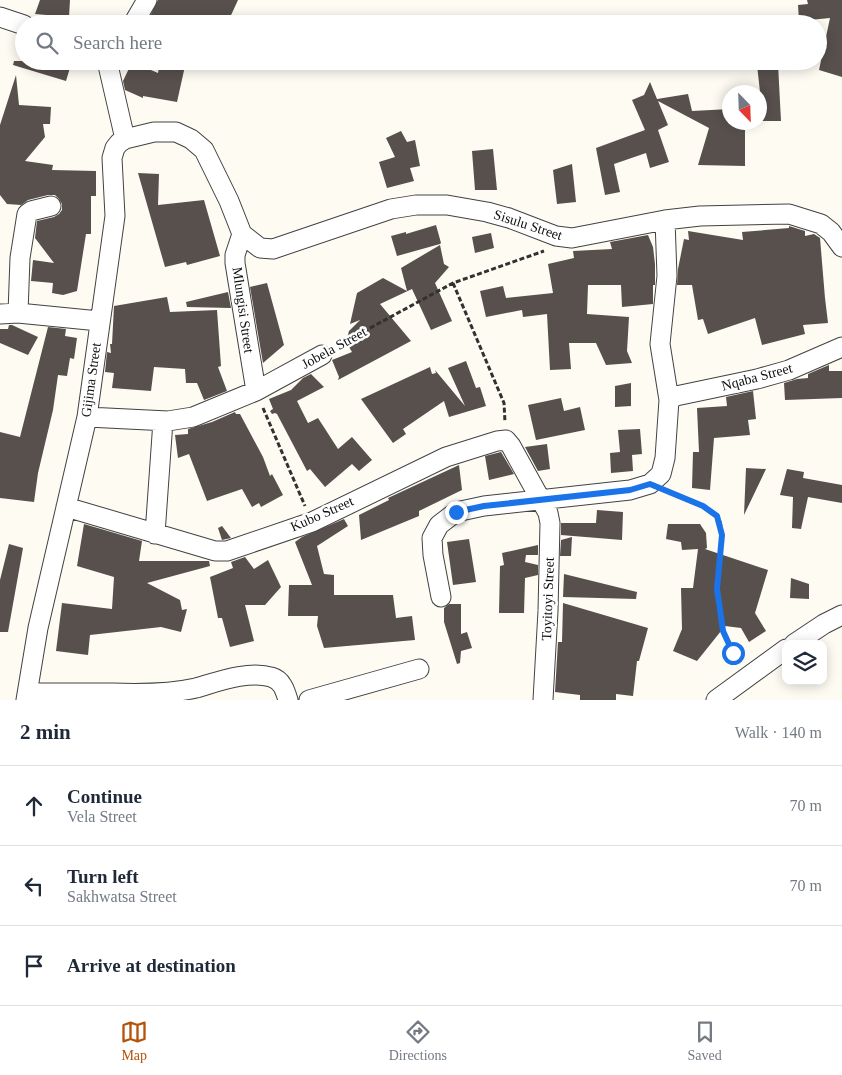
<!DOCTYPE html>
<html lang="en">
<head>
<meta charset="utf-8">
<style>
	:root { --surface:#fff; --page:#f2f2f3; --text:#1f2937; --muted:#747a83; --line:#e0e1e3; --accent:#b45309 }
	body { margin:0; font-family:Georgia,serif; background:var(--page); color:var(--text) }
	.controls { position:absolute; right:15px; bottom:15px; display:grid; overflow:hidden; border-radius:10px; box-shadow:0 2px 12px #0003 }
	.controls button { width:45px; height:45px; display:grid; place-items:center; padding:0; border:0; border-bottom:1px solid var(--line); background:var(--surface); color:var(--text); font:25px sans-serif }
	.compass { position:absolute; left:722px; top:85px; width:45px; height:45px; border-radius:50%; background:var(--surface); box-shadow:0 2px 12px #0003; rotate:157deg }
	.stop { position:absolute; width:15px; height:15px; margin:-11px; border:4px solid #1a73e8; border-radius:50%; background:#fff }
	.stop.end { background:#1a73e8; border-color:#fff; box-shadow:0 1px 5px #0008 }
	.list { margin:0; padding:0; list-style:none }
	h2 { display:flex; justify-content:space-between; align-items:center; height:65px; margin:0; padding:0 20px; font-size:21px }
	h2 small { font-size:16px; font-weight:400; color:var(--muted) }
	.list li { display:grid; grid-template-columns:32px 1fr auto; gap:15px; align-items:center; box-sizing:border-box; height:80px; padding:0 20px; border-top:1px solid var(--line) }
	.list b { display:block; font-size:19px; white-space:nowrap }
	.list p { margin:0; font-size:16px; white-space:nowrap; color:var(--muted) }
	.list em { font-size:16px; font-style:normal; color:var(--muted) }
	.icon { flex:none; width:28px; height:28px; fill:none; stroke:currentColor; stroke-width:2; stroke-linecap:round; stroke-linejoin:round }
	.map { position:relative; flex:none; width:842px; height:700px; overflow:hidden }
	.search { position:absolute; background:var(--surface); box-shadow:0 2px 12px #0003; left:15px; right:15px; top:15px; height:55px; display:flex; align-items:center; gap:12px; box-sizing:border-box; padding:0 18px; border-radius:28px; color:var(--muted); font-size:19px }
	.sheet { height:305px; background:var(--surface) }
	nav { display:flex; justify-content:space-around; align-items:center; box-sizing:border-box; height:70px; border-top:1px solid var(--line); background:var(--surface); font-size:14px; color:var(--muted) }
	nav a { display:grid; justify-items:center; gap:2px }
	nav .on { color:var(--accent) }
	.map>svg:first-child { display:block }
	.building { fill:#57504d }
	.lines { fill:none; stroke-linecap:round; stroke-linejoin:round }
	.street-casing { stroke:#424242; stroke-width:21 }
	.path { stroke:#313131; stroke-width:3; stroke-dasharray:5 2.5; stroke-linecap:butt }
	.street { stroke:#fff; stroke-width:19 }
	.route { stroke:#1a73e8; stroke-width:6 }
	.labels { text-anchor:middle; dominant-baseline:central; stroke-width:5; stroke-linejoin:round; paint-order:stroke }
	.street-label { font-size:14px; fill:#0f0f0f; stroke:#fff }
</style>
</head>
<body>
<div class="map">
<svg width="842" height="700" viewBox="0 0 842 700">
	<rect width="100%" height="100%" fill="#fefbf3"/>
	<path class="building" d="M40 0H70L69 17 35 14Z
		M158 0H238L227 24H146Z
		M807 0H842V77L819 70 830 18 799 21 798 5 808 4Z
		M14 61H72L66 81 13 65Z
		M160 61 185 66 177 102 143 96V98L125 90 123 81 132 62 158 73Z
		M778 64 781 121H760V92L757 65Z
		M16 75 19 105 51 107 50 124H43L45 137 25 161 53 165 52 170 96 171V196H91V234H86L77 291 63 295 52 293 53 283 31 281 33 260 54 263 35 238 37 221 54 217 59 214 62 210V204L59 199 55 195H48L28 200 21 205 7 204 0 195V125Z
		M650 82 657 99 688 94 692 111 730 109V122H745V166L698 165 709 128 658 101 668 125 658 130 669 162 650 168 646 153 614 164 620 192 605 195 596 148 645 130 632 100 644 95Z
		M401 131 407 142 415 140 420 166 410 168 414 181 387 188 379 162 395 157 386 138Z
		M493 149 497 190H475L472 151Z
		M572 164 576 202 557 204 553 170Z
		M138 173 159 174 158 205 204 200 220 256 187 265 186 262 165 267Z
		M436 225 441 243 440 244 397 256 391 236 406 232V234Z
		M789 226 805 231V236L814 234 820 238 825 298 828 323 803 325 805 334 762 345 755 318 708 334 703 319 698 320 692 285H677L678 269 684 239 689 240 688 231 743 240 742 232 789 228Z
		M491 233 494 248 475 253 472 237Z
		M648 235 653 247 655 264V285H653V304L622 307 621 285H588L587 314 629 317 627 351 632 363 606 365 596 343H569L571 369 550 370 547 314 523 317 522 310 486 317 480 291 503 286 506 298 553 293 548 264 574 258 573 251 612 249 610 242Z
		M440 245 444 264 449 267 435 283 452 321 431 330 412 289 380 304 411 341 338 380 339 377 332 360 352 352 346 342 349 331 360 320 350 324 357 293 383 278 407 291 401 268Z
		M267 283 284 345 263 363 250 287Z
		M228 292 231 308 187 307 186 302Z
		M167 297 170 312 217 310 221 366 218 367 227 391 204 400 197 383H186L185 369 154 367 151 391 112 388 114 373 105 372 107 352 111 353 110 344H112L114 306Z
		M9 325H12L38 337 28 355 0 343V329H8Z
		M48 327 66 329 65 336 77 338 74 359 70 358 67 376 58 375 53 410 38 473 34 502 0 498V432L20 437Z
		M466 361 476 388 480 387 486 406 449 417 444 401 403 429 406 434 393 443 361 399 430 367 432 374 436 373 435 370 465 406 448 368Z
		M829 365V371H842V398L785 400 784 383 797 379 808 378V374Z
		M311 374 324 387 297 401 308 423 318 418 338 449 352 437 372 460 359 471 352 464 325 487 310 469 307 471 277 414 275 413 272 414 270 411 273 409 269 399 291 390 303 378Z
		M631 383V406L615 407V386Z
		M753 391 756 419 748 420 750 435 714 438 710 490 692 488 693 452H699L697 408 727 406 726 397Z
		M561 398 564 411 580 407 585 430 536 440 528 405Z
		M235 412 236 414H240L263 457 270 476 272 474 283 495 261 507 259 503 252 507 242 489 207 501 189 454 178 458 175 435 188 434V429L212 422Z
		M640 429 642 454 632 455 633 471 611 473 610 453 620 452 618 430Z
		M547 444 550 469 538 471 525 447Z
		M501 452 514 474 489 480 485 456Z
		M459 465 462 490 419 511V516L361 540 359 515 389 500 388 498Z
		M746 468 766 469 744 515Z
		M787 469 804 472 803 478 842 485V503L808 497 801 529 792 528 793 497 780 495Z
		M597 510 623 512 622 540 561 535V523H596Z
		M344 519 348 526 317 546 324 574 334 575V595H393L396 618 412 616 415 640 324 648 317 626 318 616H288L289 585H312L295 542 302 537Z
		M84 524 142 541 139 561H209L210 566 147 583 180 600 182 610 187 609 181 632 161 627 90 635 88 655 56 651 62 603 112 609 114 577 77 566Z
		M668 524H700L706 533 707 548 705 549 768 570 755 613 766 631 749 642 741 628 725 626 697 661 673 651 682 629 681 588H693L698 549 682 550 681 542 666 539Z
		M222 526 231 538 222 540 218 528Z
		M572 537 571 556H560L561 540Z
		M469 539 476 582 453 585 447 542Z
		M9 544 23 548 8 632H0V580Z
		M538 545V555H526L525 562 538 565V575L525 578 524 613H499L500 566 504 565 502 553Z
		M245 557 254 569 268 560 281 587 265 605H245L254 641 230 647 222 618H218L210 577 233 568 231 562Z
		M564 574 637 592 636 599 563 597Z
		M791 578 809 584V599L790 598Z
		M563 603 648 628 639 661H637L633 696 616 694V700H580V695L555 692 558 642H562Z
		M449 604H461V634L467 632 472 648 461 651 460 663 457 664 444 622V608Z"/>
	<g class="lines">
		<defs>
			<path id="street" d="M0 17 24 25
				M133 24 147 0
				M107 61 125 139
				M242 234 260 248 273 249 391 209 416 205H447L487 212 509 218 556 236 572 238 665 220 700 216 789 214 821 224 831 232 842 247
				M18 313 20 258 27 214 31 211 51 206
				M0 314 18 313 99 321
				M669 400 676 396 757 379 789 370 842 347
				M87 417 168 421 193 417 256 391 322 355
				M66 507 215 551H227L312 522 446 457 497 441 506 440 511 446 548 513 550 523 548 611 543 700
				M155 534 163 421
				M441 597 433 555 432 538 439 525 456 512 484 506 630 490 650 484 661 474 665 458 669 400 660 344 667 276 665 220
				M794 644 824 624 842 615
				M28 693C56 693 84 693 112 693 139 694 169 694 196 688 217 682 249 670 271 677 282 680 285 690 288 700
				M26 700 38 628 87 417 115 216 112 158 115 148 119 143 125 139 154 132H176L191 139 204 150 229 201 242 234 235 255V263L256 391
				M309 700 419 669
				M716 700 786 649"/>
		</defs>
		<use href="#street" class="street-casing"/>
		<path class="path" d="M453 283 504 403 505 422
			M337 346 453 283 544 251
			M263 408 305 506
			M669 492C682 497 708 505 717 516 728 530 717 570 717 588 717 613 723 640 739 660"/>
		<use href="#street" class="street"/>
	</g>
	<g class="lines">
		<path class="route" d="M456 512 484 506 630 490 650 484 703 506 717 516 722 535 717 589 723 631 733 653"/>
	</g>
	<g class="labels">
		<g class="street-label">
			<text transform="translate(528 225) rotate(18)">Sisulu Street</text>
			<text transform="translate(243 310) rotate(82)">Mlungisi Street</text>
			<text transform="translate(334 348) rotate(-29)">Jobela Street</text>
			<text transform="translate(757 377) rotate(-15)">Nqaba Street</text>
			<text transform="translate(91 380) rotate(-82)">Gijima Street</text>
			<text transform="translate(322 514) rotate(-24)">Kubo Street</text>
			<text transform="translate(548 599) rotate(-88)">Toyitoyi Street</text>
		</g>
	</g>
</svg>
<div class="controls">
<button><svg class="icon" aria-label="layers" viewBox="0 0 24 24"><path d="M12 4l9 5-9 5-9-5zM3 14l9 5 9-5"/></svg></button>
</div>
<svg class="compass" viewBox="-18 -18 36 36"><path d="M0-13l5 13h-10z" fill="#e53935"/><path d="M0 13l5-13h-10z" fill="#747a83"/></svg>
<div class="stop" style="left:733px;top:653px"></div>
<div class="stop end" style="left:456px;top:512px"></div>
<div class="search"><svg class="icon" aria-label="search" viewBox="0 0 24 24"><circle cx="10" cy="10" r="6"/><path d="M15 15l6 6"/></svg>Search here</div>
</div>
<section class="sheet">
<h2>2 min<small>Walk · 140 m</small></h2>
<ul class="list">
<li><svg class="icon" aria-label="ahead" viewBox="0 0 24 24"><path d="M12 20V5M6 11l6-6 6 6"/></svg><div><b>Continue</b><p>Vela Street</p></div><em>70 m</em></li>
<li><svg class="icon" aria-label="left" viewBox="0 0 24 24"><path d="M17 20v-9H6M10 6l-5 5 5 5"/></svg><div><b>Turn left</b><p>Sakhwatsa Street</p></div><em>70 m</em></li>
<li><svg class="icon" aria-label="arrive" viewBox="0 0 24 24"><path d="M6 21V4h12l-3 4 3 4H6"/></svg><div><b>Arrive at destination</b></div></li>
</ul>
</section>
<nav>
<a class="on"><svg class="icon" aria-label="map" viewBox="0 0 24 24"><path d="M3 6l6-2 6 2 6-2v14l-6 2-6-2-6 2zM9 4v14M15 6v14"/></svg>Map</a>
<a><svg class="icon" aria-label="directions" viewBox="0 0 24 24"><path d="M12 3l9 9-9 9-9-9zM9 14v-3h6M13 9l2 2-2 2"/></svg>Directions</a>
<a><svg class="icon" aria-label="saved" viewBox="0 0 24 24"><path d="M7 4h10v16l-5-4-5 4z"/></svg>Saved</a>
</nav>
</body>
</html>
